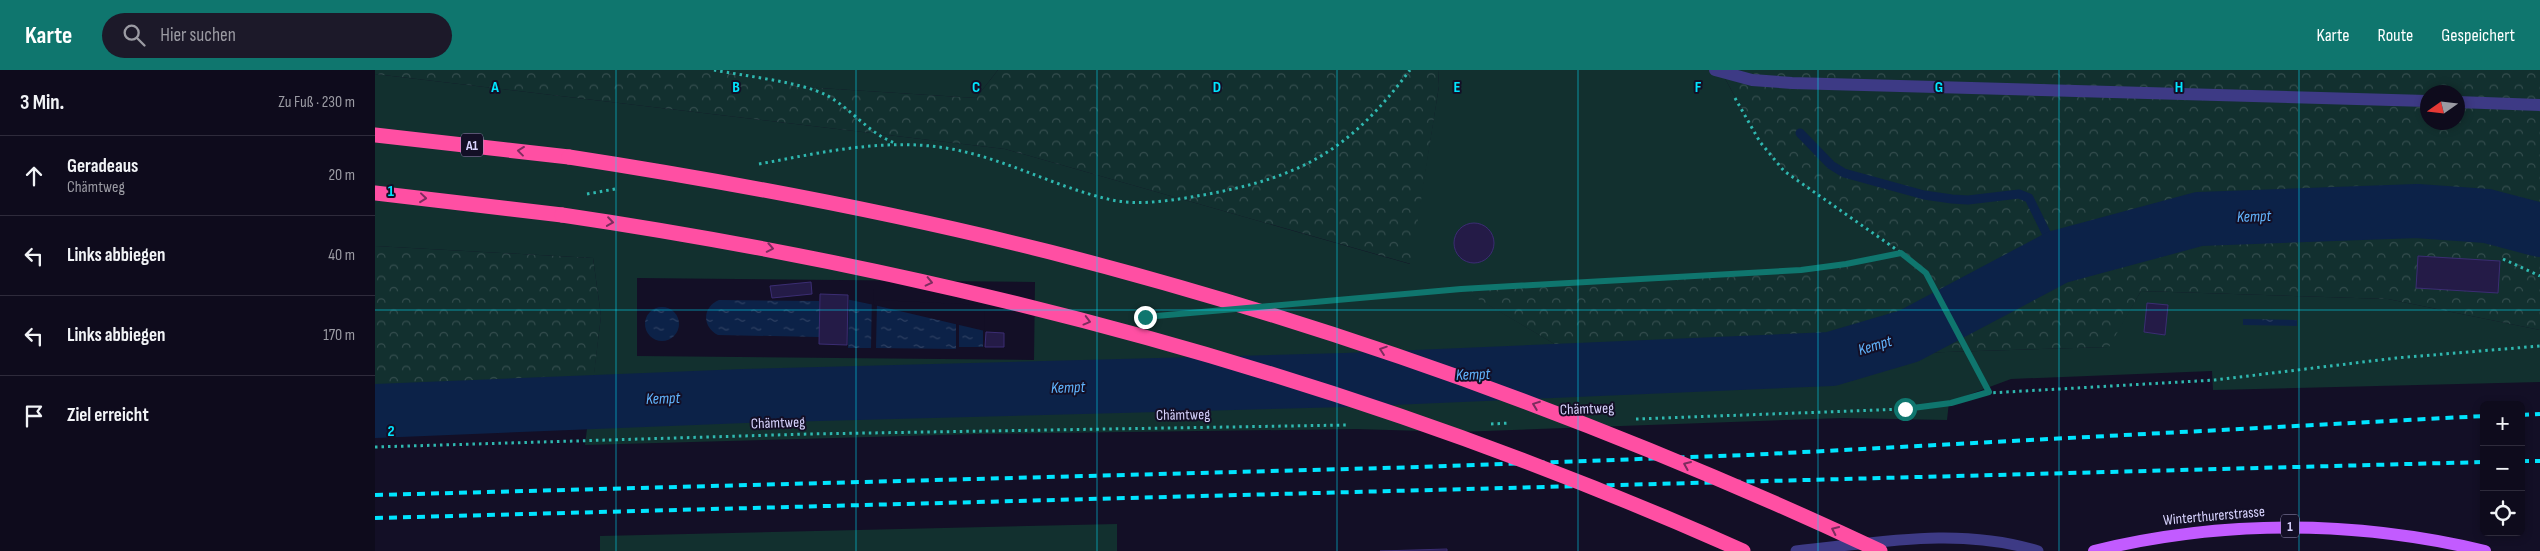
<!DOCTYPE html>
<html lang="de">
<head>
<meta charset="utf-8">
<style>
	:root { --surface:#0e0b1c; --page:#1c1929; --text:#f1f3f6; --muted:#9b9ba3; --line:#2e2b3b; --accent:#0f766e }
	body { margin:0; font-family:"Sofia Sans Condensed",sans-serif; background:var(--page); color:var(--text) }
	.controls { position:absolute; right:15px; bottom:15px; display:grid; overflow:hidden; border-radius:8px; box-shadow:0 2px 8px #0003 }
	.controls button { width:45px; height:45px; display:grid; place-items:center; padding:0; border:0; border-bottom:1px solid var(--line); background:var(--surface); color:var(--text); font:25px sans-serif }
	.compass { position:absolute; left:2045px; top:15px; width:45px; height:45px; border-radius:50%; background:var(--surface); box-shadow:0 2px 8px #0003; rotate:256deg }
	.stop { position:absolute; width:15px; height:15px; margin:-11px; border:4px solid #0f766e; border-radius:50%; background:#fff }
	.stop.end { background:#0f766e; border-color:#fff; box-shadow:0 1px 5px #0008 }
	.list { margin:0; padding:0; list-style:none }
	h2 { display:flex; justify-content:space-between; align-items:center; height:65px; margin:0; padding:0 20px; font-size:21px }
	h2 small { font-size:16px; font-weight:400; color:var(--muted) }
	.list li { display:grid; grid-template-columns:32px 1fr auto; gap:15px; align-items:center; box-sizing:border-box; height:80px; padding:0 20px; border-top:1px solid var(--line) }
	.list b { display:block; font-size:19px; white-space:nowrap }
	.list p { margin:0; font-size:16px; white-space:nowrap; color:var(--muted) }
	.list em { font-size:16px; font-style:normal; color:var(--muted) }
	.icon { flex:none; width:28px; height:28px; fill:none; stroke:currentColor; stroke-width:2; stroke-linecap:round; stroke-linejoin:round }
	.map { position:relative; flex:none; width:2165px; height:481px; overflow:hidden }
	header { display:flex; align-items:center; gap:30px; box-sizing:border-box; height:70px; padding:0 25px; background:var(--accent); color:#fff }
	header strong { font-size:24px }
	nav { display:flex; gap:28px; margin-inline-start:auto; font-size:18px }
	.search { width:350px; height:45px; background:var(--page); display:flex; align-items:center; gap:12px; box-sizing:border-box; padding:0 18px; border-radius:28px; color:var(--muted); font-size:19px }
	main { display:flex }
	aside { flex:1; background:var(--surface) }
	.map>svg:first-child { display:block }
	.grass { fill:#12302f; fill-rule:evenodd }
	.forest { fill:url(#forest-crowns); fill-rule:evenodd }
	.water { fill:url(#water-ripples) }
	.pier { fill:#130f26 }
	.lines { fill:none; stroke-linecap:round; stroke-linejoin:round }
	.stream { stroke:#0c2248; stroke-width:9 }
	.river { stroke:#0c2248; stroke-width:54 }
	.building { fill:#241b47; stroke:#3b2d73 }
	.path { stroke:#2fb8b0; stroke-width:3; stroke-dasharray:2.5 4; stroke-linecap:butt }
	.service { stroke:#3d3a85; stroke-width:11 }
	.minor { stroke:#3d3a85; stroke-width:12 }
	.primary { stroke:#c25bff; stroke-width:12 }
	.motorway { stroke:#ff4fa3; stroke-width:15 }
	.rail { stroke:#00e5ff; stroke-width:4; stroke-dasharray:8 6; stroke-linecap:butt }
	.motorway-bridge { stroke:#ff4fa3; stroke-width:15 }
	.oneway { stroke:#7d2c5e }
	.route { stroke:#0f766e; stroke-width:6 }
	.grid { fill:none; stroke:#00e5ff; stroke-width:1; stroke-opacity:0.55 }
	.labels { text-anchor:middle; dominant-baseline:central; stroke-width:4; stroke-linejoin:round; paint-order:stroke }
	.shield { fill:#130f26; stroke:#9e99be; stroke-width:1 }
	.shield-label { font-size:14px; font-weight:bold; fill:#d9d4ff }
	.street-label { font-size:15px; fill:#d9d4ff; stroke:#130f26 }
	.water-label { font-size:16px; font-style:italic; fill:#62b6ff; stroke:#130f26 }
	.grid-label { font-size:16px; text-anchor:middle; font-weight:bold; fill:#00e5ff; stroke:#130f26; stroke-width:4; stroke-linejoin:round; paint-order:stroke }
</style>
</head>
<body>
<header>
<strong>Karte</strong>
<div class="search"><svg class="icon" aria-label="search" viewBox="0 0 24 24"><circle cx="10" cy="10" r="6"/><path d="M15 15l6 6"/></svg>Hier suchen</div>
<nav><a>Karte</a><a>Route</a><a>Gespeichert</a></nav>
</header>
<main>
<aside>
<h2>3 Min.<small>Zu Fuß · 230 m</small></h2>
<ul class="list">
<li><svg class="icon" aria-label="ahead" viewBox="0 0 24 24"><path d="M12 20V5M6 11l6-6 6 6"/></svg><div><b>Geradeaus</b><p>Chämtweg</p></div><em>20 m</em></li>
<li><svg class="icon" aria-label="left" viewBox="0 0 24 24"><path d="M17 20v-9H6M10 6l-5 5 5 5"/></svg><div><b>Links abbiegen</b></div><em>40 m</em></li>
<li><svg class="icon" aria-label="left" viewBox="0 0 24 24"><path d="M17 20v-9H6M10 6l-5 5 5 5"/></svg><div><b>Links abbiegen</b></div><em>170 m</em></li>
<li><svg class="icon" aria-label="arrive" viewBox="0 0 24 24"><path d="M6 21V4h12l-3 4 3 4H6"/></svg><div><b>Ziel erreicht</b></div></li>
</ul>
</aside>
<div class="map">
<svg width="2165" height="481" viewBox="0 0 2165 481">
	<defs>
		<pattern id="forest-crowns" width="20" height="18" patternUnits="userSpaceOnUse" patternTransform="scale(1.25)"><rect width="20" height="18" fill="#12302f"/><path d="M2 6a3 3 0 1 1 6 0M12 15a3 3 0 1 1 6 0" fill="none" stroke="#344d4e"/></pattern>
		<pattern id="water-ripples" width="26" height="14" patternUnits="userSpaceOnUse" patternTransform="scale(1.25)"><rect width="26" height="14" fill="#0c2248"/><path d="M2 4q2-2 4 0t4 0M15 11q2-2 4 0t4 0" fill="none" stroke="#2f4163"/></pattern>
	</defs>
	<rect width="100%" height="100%" fill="#130f26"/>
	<path class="grass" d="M339 0H623L601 28 428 17Z
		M1063 0H1340L1347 3 1385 72 1409 101 1526 183 1471 194 1426 200 1087 219 1188 279 1507 284 1733 277 1766 221 2013 229 2165 260V312L1838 320 1837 301 1636 309 1574 332 1572 350 1468 348 1082 362 981 359 603 364 210 375 226 246 218 188 0 176V4L630 79 1035 194 1064 16ZM262 208 660 212 659 290 262 286Z
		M742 454V481H225V466Z"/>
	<path class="forest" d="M0 0H339L428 17 601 28 623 0H1063L1064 16 1036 194 630 79 0 4Z
		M1340 0H2165V260L2013 229 1766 221 1734 277 1507 284 1188 279 1086 219 1426 200 1471 194 1526 183 1409 101 1385 72 1347 3ZM2052 22H2082V52H2052Z
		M0 176 218 188 226 246 218 313 0 332Z"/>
	<path class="water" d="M474 221H497L496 278H473Z
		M344 230 444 231V267L343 265C327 257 327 237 344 230Z
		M502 233 581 234V279L501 278Z
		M270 254a17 17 0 1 1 34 0a17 17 0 1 1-34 0Z
		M584 237H608V277H584Z
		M1868 249 1922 250V256L1868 255Z"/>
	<path class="pier" d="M474 219H498L499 235 471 229V221Z
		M502 230 609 235 610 261 499 235Z"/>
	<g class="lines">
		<path class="stream" d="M1425 63 1456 95 1469 103 1549 125 1577 129 1593 130 1644 124 1654 128 1683 187"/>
		<path class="river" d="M0 341 369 326 970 310 1456 289 1534 266 1683 187 1824 149 2042 141 2112 146 2165 160"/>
	</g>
	<path class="building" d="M1079 173a20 20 0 1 1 40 0a20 20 0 1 1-40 0Z
		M2043 186 2125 191 2123 223 2041 218Z
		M436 212 437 224 397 228 395 216Z
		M445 224 473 225 472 275 444 274Z
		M1772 233 1793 235 1790 265 1769 262Z
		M611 262 629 263V277H610Z
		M1072 479V481H1005Z"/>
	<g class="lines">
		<path class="path" d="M339 0C369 6 426 12 451 25 476 38 494 64 520 73
			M1360 28 1385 72 1409 101 1535 189 1551 203 1614 323 1840 310 2021 288 2165 276
			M384 94C444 83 504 69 564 77 625 85 678 117 737 130 766 136 799 130 828 125 927 107 974 81 1035 0
			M212 124 240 119
			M2128 189 2165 206
			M935 232 1086 219 1426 200 1471 194 1526 183
			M785 246 806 244
			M1261 349 1530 339 1576 333 1614 323
			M1116 354 1135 353
			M0 377 433 364 973 355"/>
		<path class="service" d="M1421 481C1501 473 1584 456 1663 481"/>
		<path class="minor" d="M1340 0 1377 10 1417 13 2052 31
			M2082 32 2165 35"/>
		<path class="primary" d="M1719 481C1851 449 1979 450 2110 481"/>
		<path class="motorway" d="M0 65 194 87
			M0 123 187 145"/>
		<path class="rail" d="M2146 345 2165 344
			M2146 391H2165
			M0 425 1046 397 1373 385 2109 346
			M0 448 2109 392"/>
		<path class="motorway-bridge" d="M194 87C356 112 516 142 675 182 960 255 1238 356 1505 481
			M187 145C593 205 992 313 1368 481"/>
	</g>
	<defs><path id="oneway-chevron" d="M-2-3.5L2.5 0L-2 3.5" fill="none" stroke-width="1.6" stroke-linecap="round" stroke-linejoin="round" transform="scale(1.25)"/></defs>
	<g class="oneway">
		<use href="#oneway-chevron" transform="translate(146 81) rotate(-173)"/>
		<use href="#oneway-chevron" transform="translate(48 128) rotate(6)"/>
		<use href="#oneway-chevron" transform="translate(235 152) rotate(8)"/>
		<use href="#oneway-chevron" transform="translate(395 178) rotate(11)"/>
		<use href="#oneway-chevron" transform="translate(554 212) rotate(13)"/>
		<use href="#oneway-chevron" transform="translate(712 251) rotate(15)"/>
		<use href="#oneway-chevron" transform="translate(1008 280) rotate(-161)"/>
		<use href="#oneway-chevron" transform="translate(1161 335) rotate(-159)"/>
		<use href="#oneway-chevron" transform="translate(1312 395) rotate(-157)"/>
		<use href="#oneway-chevron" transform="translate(1460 460) rotate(-155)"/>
	</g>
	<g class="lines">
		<path class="route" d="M770 247 1086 219 1426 200 1471 194 1526 183 1551 203 1614 322 1576 333 1530 339"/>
	</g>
	<path class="grid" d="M241 0V481M481 0V481M722 0V481M962 0V481M1203 0V481M1443 0V481M1684 0V481M1924 0V481M0 240H2165"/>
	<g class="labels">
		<g class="shield">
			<rect x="86" y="63.5" width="22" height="23" rx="4"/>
			<rect x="1906" y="444.5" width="18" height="23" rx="4"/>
		</g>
		<g class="shield-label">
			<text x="97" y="75">A1</text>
			<text x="1915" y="456">1</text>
		</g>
		<g class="street-label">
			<text transform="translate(1212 339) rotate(-2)">Chämtweg</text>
			<text transform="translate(808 345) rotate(-1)">Chämtweg</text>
			<text transform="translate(403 353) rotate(-2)">Chämtweg</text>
			<text transform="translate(1839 446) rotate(-5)">Winterthurerstrasse</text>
		</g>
		<g class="water-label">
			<text transform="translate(1879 147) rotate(-2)">Kempt</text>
			<text transform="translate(1500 276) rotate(-17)">Kempt</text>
			<text transform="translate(1098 305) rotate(-2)">Kempt</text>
			<text transform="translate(693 318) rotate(-2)">Kempt</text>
			<text transform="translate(288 329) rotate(-2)">Kempt</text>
		</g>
	</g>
	<g class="grid-label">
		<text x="120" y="22">A</text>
		<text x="361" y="22">B</text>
		<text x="601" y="22">C</text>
		<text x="842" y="22">D</text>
		<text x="1082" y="22">E</text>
		<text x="1323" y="22">F</text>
		<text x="1564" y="22">G</text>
		<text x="1804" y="22">H</text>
		<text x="16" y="126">1</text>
		<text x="16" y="366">2</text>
	</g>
</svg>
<div class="controls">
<button>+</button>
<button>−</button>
<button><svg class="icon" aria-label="locate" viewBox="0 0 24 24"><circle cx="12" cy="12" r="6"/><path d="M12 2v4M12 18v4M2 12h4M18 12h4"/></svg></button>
</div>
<svg class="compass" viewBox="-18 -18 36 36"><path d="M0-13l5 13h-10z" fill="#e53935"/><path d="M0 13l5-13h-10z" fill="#9b9ba3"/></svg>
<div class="stop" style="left:1530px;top:339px"></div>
<div class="stop end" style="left:770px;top:247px"></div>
</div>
</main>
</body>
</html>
